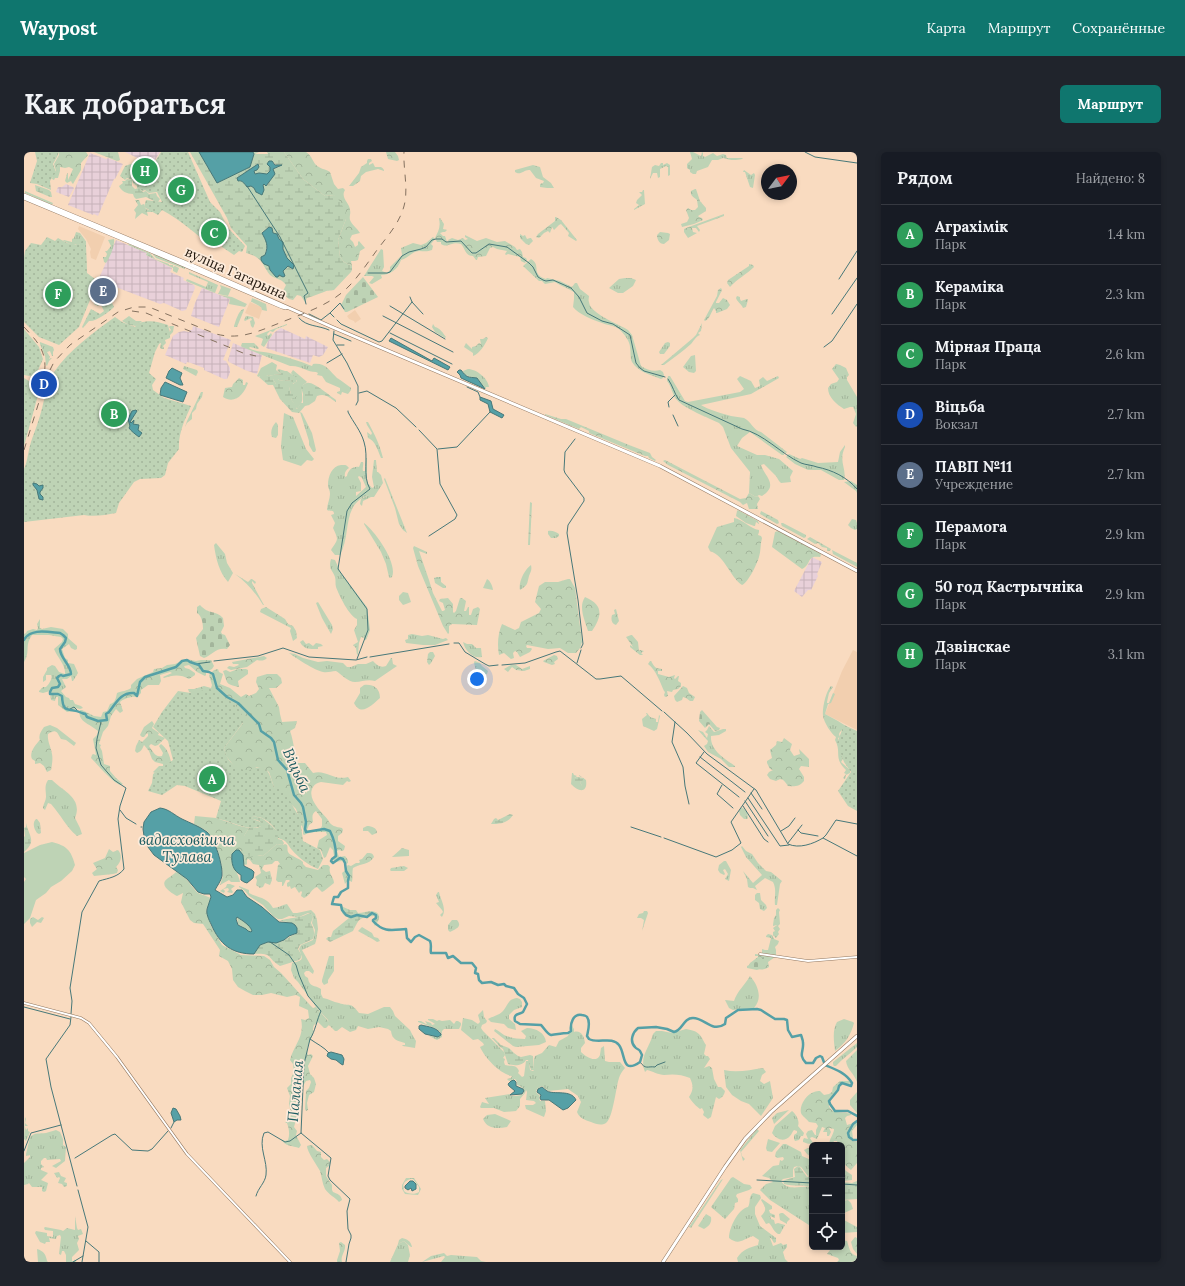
<!DOCTYPE html>
<html lang="ru">
<head>
<meta charset="utf-8">
<style>
	:root { --surface:#171b24; --page:#20242c; --text:#f1f3f6; --muted:#9ea1a6; --line:#363941; --accent:#0f766e }
	body { margin:0; font-family:Lora,serif; background:var(--page); color:var(--text) }
	.controls { position:absolute; right:12px; bottom:12px; display:grid; overflow:hidden; border-radius:6px; box-shadow:0 2px 6px #0003 }
	.controls button { width:36px; height:36px; display:grid; place-items:center; padding:0; border:0; border-bottom:1px solid var(--line); background:var(--surface); color:var(--text); font:20px sans-serif }
	.compass { position:absolute; left:737px; top:12px; width:36px; height:36px; border-radius:50%; background:var(--surface); box-shadow:0 2px 6px #0003; rotate:58deg }
	.you { position:absolute; left:453px; top:527px; width:14px; height:14px; margin:-10px; border:3px solid #fff; border-radius:50%; background:#1a73e8; box-shadow:0 0 0 6px #1a73e833 }
	.badge { display:grid; place-items:center; width:26px; height:26px; border-radius:50%; background:var(--accent); color:#fff; font-size:13px; font-weight:700 }
	.pin { position:absolute; translate:-50% -50%; border:2px solid #fff; box-shadow:0 1px 4px #0006 }
	.list { margin:0; padding:0; list-style:none }
	h2 { display:flex; justify-content:space-between; align-items:center; height:52px; margin:0; padding:0 16px; font-size:17px }
	h2 small { font-size:13px; font-weight:400; color:var(--muted) }
	.list li { display:grid; grid-template-columns:26px 1fr auto; gap:12px; align-items:center; box-sizing:border-box; height:60px; padding:0 16px; border-top:1px solid var(--line) }
	.list b { display:block; font-size:15px; white-space:nowrap }
	.list p { margin:0; font-size:13px; white-space:nowrap; color:var(--muted) }
	.list em { font-size:13px; font-style:normal; color:var(--muted) }
	.icon { flex:none; width:22px; height:22px; fill:none; stroke:currentColor; stroke-width:2; stroke-linecap:round; stroke-linejoin:round }
	.map { position:relative; flex:none; width:833px; height:1110px; overflow:hidden; border-radius:6px }
	header { display:flex; align-items:center; gap:24px; box-sizing:border-box; height:56px; padding:0 20px; background:var(--accent); color:#fff }
	header strong { font-size:19px }
	nav { display:flex; gap:22px; margin-inline-start:auto; font-size:14px }
	.intro { display:flex; align-items:center; justify-content:space-between; box-sizing:border-box; height:96px; padding:0 24px }
	h1 { margin:0; font-size:28px }
	.button { padding:10px 18px; border-radius:6px; background:var(--accent); color:#fff; font-size:14px; font-weight:700 }
	main { display:flex; gap:24px; padding:0 24px }
	aside { flex:1; background:var(--surface); border-radius:6px; box-shadow:0 2px 6px #0003 }
	.map>svg:first-child { display:block }
	.built { fill:#f2cfaf }
	.industrial { fill:url(#industrial-grid) }
	.grass { fill:url(#grass-tufts); fill-rule:evenodd }
	.forest { fill:url(#forest-crowns); fill-rule:evenodd }
	.wetland { fill:url(#wetland-marsh); fill-rule:evenodd }
	.cemetery { fill:url(#cemetery-stones) }
	.garden { fill:url(#garden-dots) }
	.pitch { fill:#bed3b5 }
	.water { fill:#55a0a6; stroke:#477879; fill-rule:evenodd }
	.lines { fill:none; stroke-linecap:round; stroke-linejoin:round }
	.stream { stroke:#477879; stroke-width:1 }
	.river { stroke:#55a0a6; stroke-width:2.5 }
	.tertiary-casing { stroke:#937860; stroke-width:3 }
	.primary-casing { stroke:#937860; stroke-width:4 }
	.trunk-casing { stroke:#937860; stroke-width:4 }
	.tertiary { stroke:#fff; stroke-width:2 }
	.primary { stroke:#fff; stroke-width:3 }
	.trunk { stroke:#fff; stroke-width:3 }
	.rail { stroke:#84715f; stroke-width:1; stroke-dasharray:7 7; stroke-linecap:butt }
	.labels { text-anchor:middle; dominant-baseline:central; stroke-width:3.5; stroke-linejoin:round; paint-order:stroke }
	.street-label { font-size:14px; fill:#261b11; stroke:#fdebda }
	.water-label { font-size:15px; font-style:italic; fill:#1e5d62; stroke:#fdebda }
</style>
</head>
<body>
<header>
<strong>Waypost</strong>
<nav><a>Карта</a><a>Маршрут</a><a>Сохранённые</a></nav>
</header>
<div class="intro"><h1>Как добраться</h1><a class="button">Маршрут</a></div>
<main>
<div class="map">
<svg width="833" height="1110" viewBox="0 0 833 1110">
	<defs>
		<pattern id="industrial-grid" width="8" height="8" patternUnits="userSpaceOnUse"><rect width="8" height="8" fill="#e8d0d9"/><path d="M0 4h8M4 0v8" fill="none" stroke="#c7b2b9"/></pattern>
		<pattern id="grass-tufts" width="24" height="20" patternUnits="userSpaceOnUse"><rect width="24" height="20" fill="#bed3b5"/><path d="M3 7l-1-3M5 7V3M7 7l1-3M15 17l-1-3M17 17v-4M19 17l1-3" fill="none" stroke="#a3b59b"/></pattern>
		<pattern id="forest-crowns" width="20" height="18" patternUnits="userSpaceOnUse"><rect width="20" height="18" fill="#bed3b5"/><path d="M2 6a3 3 0 1 1 6 0M12 15a3 3 0 1 1 6 0" fill="none" stroke="#a3b59b"/></pattern>
		<pattern id="wetland-marsh" width="20" height="14" patternUnits="userSpaceOnUse"><rect width="20" height="14" fill="#bed3b5"/><path d="M1 5h8M5 5V1M11 12h8M15 12V8" fill="none" stroke="#a3b59b"/></pattern>
		<pattern id="cemetery-stones" width="16" height="16" patternUnits="userSpaceOnUse"><rect width="16" height="16" fill="#bed3b5"/><path d="M2 7V4a2 2 0 0 1 4 0v3zM10 15v-3a2 2 0 0 1 4 0v3z" fill="#a3b59b"/></pattern>
		<pattern id="garden-dots" width="8" height="8" patternUnits="userSpaceOnUse"><rect width="8" height="8" fill="#bed3b5"/><path d="M2 2h.1M6 6h.1" fill="none" stroke="#a3b59b" stroke-width="1.8" stroke-linecap="round"/></pattern>
	</defs>
	<rect width="100%" height="100%" fill="#f9dbc0"/>
	<path class="built" d="M55 74 81 85 72 108 67 106 66 100 67 97 62 87 54 77Z
		M226 150 237 155 238 158 235 167 221 161Z
		M331 158 337 167 331 171 330 169 325 167 323 164Z
		M829 498 833 500V578L801 562 818 519Z"/>
	<path class="industrial" d="M101 0H136L128 13Z
		M66 1 82 7 84 6 99 12 91 27H90L74 64 70 62 69 63 44 53Z
		M42 32 49 35 50 36 45 45 32 40 34 35H38Z
		M92 88 123 101 122 103 148 116 146 120 160 126 159 128 170 133 171 136 162 158 158 159 140 151 136 152 89 134 85 133 77 128 76 124Z
		M178 136 206 147 195 175 167 164 171 151Z
		M169 174 207 188 199 208 202 209 206 216V221L203 227H200L180 218V216L167 211 163 210 162 212 141 203 149 184 155 180 160 179 165 180 166 178H168Z
		M257 176 281 187 282 184 304 195 299 203 295 205 289 203 286 211 242 196 244 189 251 180Z
		M209 191 238 203 233 222 221 218 205 210 204 208Z
		M788 405 798 410 793 422 794 424 787 438H784L778 445 770 439Z"/>
	<path class="grass" d="M666 0H669L677 4 678 0 679 1V4L681 5 689 1 693 4 699 2 702 3 703 6H719L718 7C710 9 706 8 699 6L694 8H688L684 15 673 19 672 22H669L666 20V18L663 16V12L668 7Z
		M637 11H639V13L643 11 646 13V23L644 24V15L642 14 636 17V25L634 26 633 21H629L626 27 628 15 631 13 635 14Z
		M720 18 727 23 730 21 731 23 729 36 726 35 721 20H719Z
		M619 38H620L621 52 610 58V57L615 53 612 51 613 48 618 43 615 40H618Z
		M1 39 29 51 28 53 1 41Z
		M52 80 56 81 61 88 55 93 53 94 52 92 49 93 39 89 40 88 48 90V87L50 86Z
		M409 85 411 87 407 92 409 94 408 98C403 100 400 99 395 99 389 99 384 106 377 108 374 117 366 123 357 123L358 126 348 132 345 131 350 125 348 124H340L357 97 359 98 360 115 358 119 363 121 366 118V115L378 103 377 96 389 91 397 93 402 91Z
		M90 87C91 94 86 105 82 111L80 110 79 105H82L83 102 81 99H83L87 94 84 88Z
		M105 92 126 101 131 107 145 112V113H149V115L151 114 155 116 153 121 149 119V116L122 103 123 101 104 93Z
		M127 100 161 115V117L132 106Z
		M507 107C518 113 506 122 522 127L523 126 536 129 548 135 551 131H553L556 137 565 144C565 146 564 148 565 150 566 162 595 172 604 178L608 183 617 214C623 218 630 220 636 218L639 220 640 223 639 226 637 227C627 223 614 220 608 210 606 206 607 200 606 195 606 190 601 183 597 179 592 173 585 174 578 171 569 168 554 162 549 155L550 147V140C543 136 537 134 531 130L521 132 518 129H515L499 114Z
		M165 120 194 133 191 141 162 129 164 125 163 127 182 135 184 130 165 122Z
		M601 126H607L612 128 609 134 599 141H594L585 136 595 127Z
		M196 133 207 137 204 144 194 142 197 136Z
		M196 143 208 145 223 152 221 155 205 152 206 147Z
		M228 146 242 152 243 159 238 158 237 155 228 150H227Z
		M222 164 229 165 231 171 229 176 227 174 226 169 228 168 227 166 221 169 220 168Z
		M409 172 411 175C416 176 419 181 422 185L421 186 411 180 408 175Z
		M263 173 252 177 249 180 246 179 243 182 244 184 247 181 248 183 240 195 237 193 239 187 237 186 233 185 231 184 263 172Z
		M146 174H150L149 180 146 183V186L141 188 142 191 139 194 140 197H138L136 196 137 191 134 192 129 182 144 181 147 178 145 175Z
		M16 190 29 195 30 198 29 200V204H28L26 199 23 200 26 205 25 207 28 206 25 209 23 214 22 213 21 204 16 192Z
		M644 190 646 191V194L640 202H636L635 200 641 191Z
		M218 191H230L235 196 234 197 226 195 225 196C232 200 238 199 246 201 259 204 276 209 288 214L289 212C301 210 306 219 313 226 318 229 322 232 327 236V238L324 242 318 240 317 243 313 241V240L316 239V236L302 230 298 224 293 223 294 221 292 220C283 220 276 213 266 214L218 195 217 194Z
		M671 203 672 219 670 221 665 220 659 215 667 204Z
		M248 210 253 213 252 218 257 222 242 224H235V225L233 224 237 216Z
		M812 212 816 213 822 216 825 223 823 225V228L833 245V274L832 275 829 271 832 262 829 255H826L820 257C812 252 804 245 804 236L807 232 813 230 815 227 808 217Z
		M160 214 173 218 174 220 172 224 159 217Z
		M444 217C452 217 464 226 465 235H462L461 238 454 227 449 226 440 222 439 219Z
		M269 218 282 229 283 230 279 233C275 243 283 247 273 257L267 247 272 242H267L265 235 252 232 249 227H254L255 228 260 229 267 228 269 232 273 229 267 221Z
		M644 224H646L661 249 664 250 716 240 720 237 713 227 716 224 727 229 731 236 736 234 735 228 739 225 743 229 754 224 755 226 727 242 677 253C683 257 699 262 707 264 711 265 716 265 720 266 727 269 729 278 737 280L763 300 762 301 760 300V303H758L726 280 718 286 713 294 733 303H741L755 307 769 319 766 325 767 330 757 331 755 329 752 324 740 312 737 313C741 325 755 333 738 344L735 343 732 345 725 341 726 320 707 296 699 275 695 271C685 266 659 256 653 248 648 243 648 235 643 229Z
		M177 240H179L178 245 173 252 172 257 168 261V267L163 271 161 275 163 269Z
		M276 260 278 261 288 281 292 298 291 300H289L285 293V289Z
		M260 261 269 265 282 297 290 307 288 309 283 308 277 314 259 308 257 294Z
		M252 270 254 273V283L252 286 248 285C246 280 248 274 252 270Z
		M342 270H344C350 281 356 293 359 306H357C354 299 351 288 344 286L343 280 347 283 348 281 343 273Z
		M821 293V295C814 310 823 316 820 328H815L797 318H784L771 312 762 305 765 302 776 307 778 306 794 311 814 310 816 300Z
		M342 306H343V330L348 336 350 335 348 325 350 308H352L353 320H354L357 323 359 331 350 345H347L339 349 338 354 336 352 337 347 345 343C317 352 328 382 316 403H311L307 398C314 387 315 389 309 376L311 371 307 363 310 362C310 357 306 360 303 358 303 352 306 347 306 342 306 338 304 336 304 333 304 324 308 314 317 313 321 313 322 312 325 316 322 318 320 321 321 325L323 324C324 318 329 314 335 315L337 310H339C340 313 338 316 339 319H341ZM335 324 338 326 342 335 332 344V340L337 339V331L334 325Z
		M361 326 383 381 379 378 375 372 371 356 360 327Z
		M827 329 833 333V341L832 339 820 330Z
		M828 367 832 368 833 371V377L831 378 827 376 824 373Z
		M340 371C351 379 374 411 368 425L366 426 365 425 362 412 357 400 340 372Z
		M524 379C528 378 532 380 535 382V384L532 386H527L524 382Z
		M192 391 201 402 203 411 209 421 204 430C195 420 192 407 190 393Z
		M307 407 311 408 317 421 343 455 346 478 342 488H340V486L337 485 335 491 334 502 333 503 332 496 329 493 334 490 330 478 333 473V467C325 464 315 443 312 435 311 432 312 428 311 425 309 418 304 418 307 407Z
		M507 413C508 418 507 419 505 424 503 432 504 433 496 438 494 430 501 417 507 413Z
		M211 422 224 430 227 427H228L232 430 231 432 228 429V431L240 453H239C231 440 223 431 211 422Z
		M413 425H417V430L422 434V436H419L411 431 410 426Z
		M463 427C466 428 469 435 469 438L459 436Z
		M379 440 384 441 387 450 382 452 379 453 375 448V444Z
		M294 450 308 473 309 477 307 482 298 466 292 451Z
		M16 467V476L18 477 27 475 39 477 44 482V486L53 494V497L51 498 47 496 45 492 38 497 41 506 44 508V511L50 512 54 521 49 529H48L47 524 43 527H38L42 535 37 539 42 545 45 546 46 548H49L51 552 57 554 59 556 56 557 51 556 50 559 43 560 34 553V545H32L31 549 27 548 26 539 19 541 15 540V539L19 535H22C25 532 29 526 27 523H22V528L19 530V525L23 518V516L28 513 31 514 35 520 41 522C42 513 33 505 30 497L38 490 39 487 37 485 25 483H8C0 495 7 499 0 510V482L2 481 3 479 9 477 13 478 14 476 13 472Z
		M388 482 398 484 404 483 419 487 422 486 424 488 411 493H399L382 491 381 488 384 487V483Z
		M279 488 282 492 285 491 289 494 292 491 297 492 299 494 294 495V497C287 497 280 498 276 490Z
		M439 490 443 492H448L452 496H457L458 505C448 507 441 498 439 490Z
		M265 501 271 502 279 506 294 510 303 509 319 511 323 515H327L334 512H342L349 509C353 513 356 516 362 514L367 506H368L369 512 373 514 351 529C343 527 338 530 331 530 324 530 317 522 312 519 307 519 304 521 299 520 290 518 272 506 265 501Z
		M451 509 456 511 458 514 464 519 463 522 459 523C453 521 451 517 450 510Z
		M340 533C349 532 356 536 356 546 348 553 337 565 330 551L336 541V536Z
		M807 534 809 535 805 541 803 550V551H805L809 541 811 542 807 551 804 552 801 562 814 569 828 578H831L828 582 818 578 816 580 815 582 816 585 814 586V590L819 607 817 610 826 618V621L822 623 821 627 819 626 822 622 820 621 822 618C809 606 818 600 811 588L812 585C807 582 800 570 799 564 798 556 802 539 807 534Z
		M622 561H623L626 565 632 567V570H634L635 563 636 564 633 577 630 579 619 574 618 567 623 563Z
		M685 574 690 580 699 577H702V579L695 583 687 584C686 598 700 606 711 614V615H705L697 607 684 600 680 594 683 592 684 589 674 578 679 580 683 586 684 582 681 580 683 578Z
		M548 621H549L550 623 553 624 549 627 558 634 556 630 559 628 560 626 555 624V623L562 628C564 642 554 640 547 632Z
		M24 628H28C40 640 59 646 51 666L56 676 58 682 53 684C42 675 37 663 27 652L24 651 21 658 19 656C19 652 22 649 22 645 22 638 20 634 24 628Z
		M717 656H719L723 660 724 666 723 667H720L716 663 715 659Z
		M12 667H13L16 671 17 681 15 682 13 681C10 677 8 671 12 667Z
		M718 694 722 699 728 702 734 711 742 719 747 720 758 729 756 732 753 753H751C750 744 753 738 749 730L741 726 731 734 733 738 729 736H726L724 735 723 727 719 719 729 731 738 723 722 705 717 695Z
		M378 696 385 698V704L368 705Z
		M700 709H702L707 718 705 729 701 727 704 722 701 717 699 718 701 722 700 723 696 721 694 718 695 713Z
		M236 717H238L242 720 246 719 248 728 246 733 241 731 239 735 236 736 232 733 233 728 231 725 237 721Z
		M215 734 225 738V741C234 746 243 745 249 756 254 756 258 753 263 752L269 761H273L287 758 291 762 293 768 294 777 292 789 291 792 278 798 290 819 289 822 285 819H282L280 821 281 824 284 826C285 835 291 833 297 837V842L299 846C305 847 309 850 315 851 326 855 326 849 335 861L344 862 360 855H366L369 859 371 864 386 878 389 884 392 889 391 896 379 894 378 893H381V891C374 889 368 888 367 879L364 877 355 875 344 877 334 874 332 878 326 880 318 875 313 879H311L305 873 304 868 292 855 274 830 270 826 267 818 268 811C280 808 279 808 275 797L277 793 289 788 291 778 288 771 289 765 287 761H284L275 765 265 764 258 767H254L249 764 239 753 225 744 221 739 215 735Z
		M414 740H415C417 749 423 757 418 765L416 763 419 760 418 758 412 751 415 750 412 743Z
		M733 741H736L737 748 742 753 743 756 740 759 736 757 735 751 731 748V743Z
		M754 756 756 758 755 760 756 772 754 774 756 777 754 780 755 782 752 786 749 783V780L751 779 749 776 753 773 749 774V773L750 766 752 763V758Z
		M620 759H623L624 761 618 779 620 768 617 766H613L615 762 619 761Z
		M9 765 14 768 18 765 20 766 17 771 13 770 8 775 6 771V767Z
		M213 765C218 769 226 772 228 779L227 780 224 779 222 777 214 772Z
		M428 768H433C439 775 431 777 426 780L424 778V773Z
		M338 775 348 781 350 785 354 786 356 789 353 790C346 785 341 783 334 779Z
		M744 782 748 783 750 787 755 789 754 792 751 795 752 798V803L738 801V797L741 798H744L747 786 742 785V784Z
		M305 804H310V819L304 828V831L300 833 298 830V828Z
		M726 824C734 833 739 846 730 856L709 858 705 856 701 848 710 849C713 839 721 833 726 824Z
		M493 846 496 847 498 850V855L490 858 485 863V867L491 872 492 878 484 876 480 872 467 870 464 867C469 864 474 864 479 859 484 853 484 847 493 846Z
		M459 858 460 865 463 869 462 871 458 873 457 876 459 879 480 900 481 903 479 906 481 907 480 910 481 913C488 915 492 912 495 919L494 921 498 925 500 924 502 909H505L506 918 509 919 510 918V907L511 904 518 901 525 893 532 895 535 889 544 884 548 874 550 877V880C557 878 560 884 561 891L557 896V900C561 904 572 912 576 903 576 903 577 896 577 896L580 894 581 909 585 910H596L601 916C598 919 596 923 595 926 592 935 589 966 582 971 577 974 572 972 567 970 561 968 555 966 553 960L557 950 554 944 544 937 524 939 518 934 513 937 512 940 516 944 515 946 516 949H521L522 959 520 965 502 957 501 953H509L512 951 510 949 502 948 503 940 502 938 501 941 496 947V954L492 959 480 960 470 956H457L456 955 458 950 465 952 461 946C469 945 478 943 486 942V944C489 944 495 944 497 943 504 940 498 934 493 933V930L491 927 485 929 483 927 487 926 488 924C476 922 461 906 456 895L460 893 459 891 454 887 449 888 437 878 439 866 448 868 454 872 456 870 454 863Z
		M404 867H409L413 869 415 868 418 869 426 868 430 872 432 869H434L437 871V873L435 877H420L418 879V885L413 888 405 884 415 885 418 882C412 874 403 874 394 870V869H397L402 872H403L401 869 407 871 408 873 411 872 408 870 404 868Z
		M820 867 829 870 830 871C827 883 821 892 811 899 810 890 808 878 813 870Z
		M503 876C512 876 521 881 522 890L515 893 492 895 489 894 470 879 471 877C475 879 477 881 480 883 487 886 494 887 501 887L502 884 497 879Z
		M662 877C676 880 675 881 682 893L680 902 682 904H684L686 907 680 916 685 914 688 916 690 927 694 935H697L701 939C700 943 699 945 695 947L692 945 687 965 684 967 679 963 680 960 678 956 676 957C673 955 667 949 665 945 670 937 669 933 666 926 657 922 648 922 640 923 635 923 628 919 623 918L621 920C615 904 625 897 629 882L632 879H638L648 881Z
		M833 891V895C826 902 818 907 812 914H810L809 912V910Z
		M739 916 742 920 738 923 736 929 740 932 746 929 749 946 737 964 725 952 717 949 708 943 702 935 700 918C713 921 726 918 739 916Z
		M765 958 750 972 748 966 753 961Z
		M768 959C772 962 776 969 774 974L780 981 779 984H777L775 988 771 989 770 987V983L773 981V979L770 978C768 980 768 982 766 984 760 991 752 987 748 981L751 974Z
		M471 962 487 969 483 975C473 977 463 977 459 967L463 963Z
		M1 965 2 967 1 971 4 974H1V975L2 978 4 976V979L6 980 2 989 0 987Z
		M733 977 735 979 717 1000 718 1004 721 1007 719 1009 716 998Z
		M32 978 36 980 39 987V993L42 995 41 1009 32 1016 28 1014 37 1009 36 1007 23 1008 22 1006H20L17 1009V1012L20 1015 17 1016V1018L24 1021 17 1028 24 1031 22 1039 20 1040 18 1039V1035H8L5 1031 4 1032 0 1033V1011L6 1005V1003L2 1004V1002L6 985C11 980 15 982 22 981 25 980 29 979 32 978Z
		M744 987 756 991 748 1000 743 999 742 996Z
		M759 992H762C767 995 772 997 777 1000L778 1004 787 1008V1005L783 1002 780 998 784 996 788 997V1023L784 1024 777 1015 774 1014 770 1015 769 1018V1025L759 1027 757 1029C763 1039 775 1034 785 1035 791 1045 788 1063 788 1075L746 1048 736 1038 742 1032 749 1030 745 1026 738 1024 749 1014 755 1013 756 1008 758 1009 760 1007 759 1005 753 1006 751 1004 752 1000Z
		M818 1013 822 1019 828 1023V1028L818 1029Z
		M35 1020 37 1024 42 1026 40 1030 43 1031V1034L40 1035 38 1032 34 1031 36 1026 35 1025 33 1026 30 1021Z
		M709 1025 720 1032 726 1033 728 1036 725 1038 713 1042 712 1044 714 1047V1050L711 1051 710 1057 701 1067 687 1055 707 1026Z
		M382 1026H390L397 1037 394 1043 381 1042 378 1037V1033ZM387 1027H389L395 1035V1040C391 1043 383 1042 380 1039 378 1032 380 1029 387 1027Z
		M699 1027 669 1073 667 1076 665 1075 697 1028Z
		M729 1041 736 1043 737 1046 731 1055V1062L736 1074 752 1086V1090L750 1091 747 1086H746L749 1094 757 1091 759 1093 763 1092V1095L759 1100 761 1107 764 1110H714L713 1106C719 1097 725 1096 734 1093L735 1088 729 1084C719 1087 715 1094 705 1086 705 1076 714 1057 724 1055 727 1050 724 1045 729 1041Z
		M738 1047 748 1054V1057L745 1058 746 1061 751 1063V1066L746 1064 747 1067 750 1068 751 1072 754 1071 761 1073 756 1082H754C749 1079 749 1075 745 1071L742 1072 737 1064C744 1057 741 1055 737 1048Z
		M824 1048 827 1051 829 1057 818 1062V1049Z
		M757 1061H759L766 1067 763 1070V1072L756 1068 755 1062Z
		M682 1062 687 1065C688 1071 685 1074 680 1077L674 1074Z
		M51 1064 53 1076 54 1078 57 1077 59 1082 54 1084 55 1087 53 1091 55 1098 48 1105V1109H50L51 1107 52 1110H42V1103L40 1099H38L37 1103 35 1102 37 1085 36 1083 33 1084 32 1087 25 1086 26 1090H22L21 1092 16 1090 11 1081 12 1079 23 1081V1084L29 1085V1079L21 1078 20 1076 21 1075 37 1078 39 1079 43 1076 51 1078Z
		M818 1067 833 1075V1080L818 1081Z
		M380 1089 384 1093 386 1103 384 1110H366L374 1092Z
		M13 1097C20 1099 22 1103 23 1109L24 1110H14Z
		M420 1101 423 1104 427 1103 453 1105 457 1109 462 1110H417L421 1105 420 1104 398 1110 407 1104Z"/>
	<path class="forest" d="M34 0H62L64 3 57 11V18L49 32 48 31 47 29 43 31 41 29 43 22 44 21V28L49 17 45 15 41 16 36 15V19L34 26H31L30 28 28 27 29 23 32 19 30 12 35 3Z
		M260 0H282C287 3 288 8 292 13 296 17 302 17 306 20L310 32 314 37 319 36 321 38C316 46 326 51 326 58 327 62 325 64 326 68 328 73 333 76 336 81L328 83 326 87 329 90 331 95 334 93V90L335 89 341 96 336 99 334 108 331 109H327L328 114 320 110 316 105 314 88 322 67 310 43 301 44 279 27Z
		M362 0H371L374 4 375 8 373 9 364 7Z
		M344 7H347L348 9 345 11V13L349 11 351 15C356 15 358 14 360 18V19L354 17 342 20 337 24 336 29 329 34H325L335 21 337 15 343 11V9Z
		M509 13 516 15 519 25 527 31 530 36H523L516 35V32L519 31 520 29 512 26 506 18C500 17 497 24 491 20V18Z
		M671 37H672L676 49 682 56V59L674 64 675 65 678 66 679 68 670 72 658 75 657 72 663 70 665 66 662 58 664 56 667 58H671L674 55 673 48C670 45 666 44 667 39Z
		M111 48H115L117 53 120 52 121 56 124 58H129V60H123L124 64 118 61 111 67 112 61 110 58 114 53Z
		M700 62V64L673 74 676 78 675 80 672 76H668L669 80 673 81 664 86 660 80V77L662 76Z
		M531 65H532L537 68 553 88 552 89 544 84 545 81 537 72 535 73 530 78 528 75 526 81 524 79 520 81 515 86 512 85 514 82 531 69Z
		M416 66 420 72 419 77 423 78 421 80H419L416 81 419 84H421L423 90H425L424 88 428 86 434 88 439 86 441 88 444 87 441 85V83L453 89 462 86 473 90 481 89 491 95 493 98 496 97 498 100 499 105 502 106 503 108 501 111 497 109 496 105 484 102 482 103 481 102 483 99 473 97 469 95 466 96 462 104 454 105 453 108H452L449 104C441 104 441 96 437 92 434 91 430 91 428 92 423 93 422 95 417 92V90H413L411 86C414 80 417 75 415 67Z
		M636 80 644 81 646 82 645 88 640 92C635 92 633 87 633 83Z
		M496 82 499 84 501 83 503 87 506 86H507L509 89 505 93 502 92 496 86Z
		M725 112 729 113 730 115C723 122 713 127 706 135L703 131 704 128 725 114Z
		M697 136 698 138 692 150V151H695L699 146 703 148 706 153 703 157 693 161H692V159L690 156C687 160 686 167 681 169L680 168 693 144 694 138Z
		M713 144 716 145V147L717 149 723 147 724 148 722 155 719 156C717 151 713 150 712 146Z
		M219 157H220V158L213 175H210V174C212 168 214 160 219 157Z
		M678 171 677 179 674 181 676 183C671 185 670 189 667 192 658 200 649 206 640 213H637L669 186 672 183Z
		M462 185 464 186C461 193 456 201 449 204V201L440 195 442 191 448 197V195L452 194 455 191 457 192 456 187H459Z
		M215 226 219 228V233H221L222 230 224 231C220 242 211 253 199 245L201 236 208 235 209 232Z
		M521 262 537 267H542L605 293 626 301 628 305 632 308 631 309 625 306 624 304H621L565 281V279L557 275 555 277 521 263Z
		M641 308 716 347 722 346 725 341 732 345 734 344 736 347 733 352 734 357H725L723 351 719 353 716 350 644 313 639 309Z
		M506 350 508 351 506 393H504Z
		M714 358 734 369 735 372 732 370 731 374H730L722 371 712 364 713 359Z
		M737 359 754 368 755 371 753 372 736 362Z
		M710 366C719 367 726 377 735 378V380L734 383 737 384 738 386C736 393 737 399 735 405 733 412 724 431 718 433 705 424 702 405 686 399L684 395 693 375 710 370Z
		M757 371H759L782 383V385L780 386 758 374Z
		M754 379 796 401 797 403 796 405C782 403 788 412 778 417L748 395 751 380Z
		M786 385 807 397 806 399H803V396L798 395 794 391 791 392 783 387Z
		M390 394 403 400V402L395 399 405 428 409 441 418 459H419L421 458 419 451 415 449 416 447 424 446 429 452V460L430 461 432 459 436 446H438L442 449 440 459H442L444 455H445V463H447L449 457 454 455 456 457 453 473 428 472 425 474V481L424 482 419 474 394 414 389 396Z
		M808 398 833 411V415L809 402Z
		M544 427H546L551 436 558 490 556 496 552 501H544L536 496 524 497 503 493 502 494 503 496H507L508 497 506 500 496 505 493 500 491 499 489 501 490 506 487 507 480 501 475 503C473 493 474 481 478 472L491 478 495 476 497 470 515 461 517 457 511 450 515 434 521 430H534Z
		M561 445C580 453 578 464 568 479H564C561 469 554 455 561 445Z
		M242 455 261 467 264 472 269 474 272 479 273 486 269 489 266 479 267 476 265 475 236 460 237 457Z
		M592 457 595 469 592 473C587 471 587 467 588 463L591 462 590 458Z
		M607 483H608L614 490 615 499 616 498 620 499 617 501 619 503H616L606 495V493L609 495 602 485Z
		M406 500H409L411 504 407 511 405 513 403 510 404 502Z
		M530 503 533 504 534 507 530 510 531 512 528 513 520 510 519 509Z
		M240 504 243 506C240 509 237 509 233 508L223 515 207 518 203 516 205 514 210 515 215 513 214 512H209L208 510Z
		M162 507 172 509 177 508H187L190 514 188 517 182 520V523L181 524 173 520 165 513 160 514 161 516 165 517 171 521V523L165 527C157 522 148 523 140 526L139 525 148 521 146 520 136 523 137 529 135 533H124L117 538V541L113 545C108 544 99 547 96 550L99 559 96 561 92 557 87 564 84 574 79 580 75 592 77 593 76 595 78 599 80 612 86 614V619L92 626 99 632 96 633C88 630 74 613 67 606L68 603 69 602 72 603 69 587 73 583 74 579C67 572 53 570 56 558H58L70 564 77 565 79 560 83 559 86 552C91 551 92 546 93 541 98 539 103 539 107 536V533L113 527 129 520 130 517 138 516 143 513 151 512Z
		M626 509H627C631 516 631 516 638 517V519H634V522L645 525 651 523 650 526 651 527 654 524H655L654 529 657 531V534L654 537 649 538 648 540 643 539 644 544 641 545 640 543 641 540 640 539C636 530 632 518 624 512Z
		M487 513H492L498 517 506 514V517L500 519 492 518 488 515 484 520 480 517Z
		M194 517 195 520 199 522 196 532 206 536 217 545 222 542 225 544 232 541 235 537 232 530 233 525 243 522H253L257 526 258 531 252 536H245L255 555 256 562 258 570 273 569 271 576 266 579C270 590 270 601 274 611H281L289 621C302 617 309 629 324 625L327 629 325 630 323 629 319 633 297 630C293 631 291 632 289 635 282 647 298 660 304 668 307 674 312 675 318 676L319 678 318 681 314 684V689L321 694 320 698 318 699 315 698 313 699 315 705 321 704 324 708V711L322 712 318 709 310 710 309 707 310 704 309 698 306 695 302 705 300 706 297 698 293 696 295 688 303 683 302 680C295 680 287 679 280 683L279 682V677L272 657 250 635 245 620 241 617 233 615 218 624 202 604 200 596 219 571V565L165 540 164 537H170L180 534 187 536 188 533 185 523 190 518ZM282 623 284 626 280 630 283 637V641L281 639 278 638 274 632 275 629 280 627ZM292 659 298 667V674L296 677 285 679 283 678 285 673 289 670C288 665 288 661 292 659Z
		M214 517H222L224 518V522L214 529 215 535C201 532 204 532 199 519L202 518 206 520Z
		M659 534 663 536 665 541 671 545 669 549H666L662 546 659 545 658 548 653 550 651 548 650 544Z
		M128 569 130 572 128 576 135 581 134 583 141 586 134 593 131 594 127 592 125 594C129 599 131 606 138 604L139 601 135 594 137 592C143 596 146 604 147 610L131 621 129 620 135 614H139V612L131 610 128 607 125 599 120 593C118 597 118 599 113 601L111 599 112 594 115 588 118 590 124 584V582L123 581 120 585H118L116 583 120 575Z
		M26 573 33 576 52 591 50 594 42 588 37 587C33 581 33 576 24 582 23 589 27 595 28 602 29 607 28 613 27 618L23 620 20 614 16 611 11 612V609L8 607C5 601 11 593 16 588 14 584 17 579 20 575Z
		M760 586 768 592 766 598 770 604 776 602 775 597 785 607V615L777 614 775 617 780 625V629C776 634 771 635 764 634 760 629 759 625 752 629L746 627 743 623 745 620 749 618 746 617 743 611V609L748 606 746 598 752 593 753 589 758 590Z
		M171 664 192 666 216 674 225 676 220 684 219 698 218 699 215 698C199 703 215 720 216 730H207L205 728 196 733 199 724 197 710 191 689 183 679 170 672Z
		M343 674C348 674 353 676 353 681L348 683 344 679H339V676Z
		M253 692 259 693 261 692 263 693C264 695 263 697 264 700 266 704 275 706 279 710V712L282 715 294 718 299 713H304L306 715C304 722 310 725 310 731L300 739 298 740 293 735C287 737 286 744 280 746L277 744 278 740 277 739 275 741 271 735 267 737 266 734 264 735 263 734V731L266 729 265 728H262L259 734H258V730H254L252 728 254 713 256 712 254 709H251L248 712 240 713 238 717H236L235 713 229 712 226 708 224 707 223 708V712L222 713 220 712 219 703 221 702C228 704 233 702 239 704Z
		M85 697 89 700 94 698C99 704 97 710 92 715L94 718 93 721 89 722 70 724 68 721 73 717 69 711 81 706Z
		M343 701C347 701 349 701 350 705 345 713 337 711 329 716 328 720 329 725 328 730L324 728 321 732 318 721 323 717V714L324 713 327 714 332 711H335L336 710 335 708 338 707Z
		M380 714 384 716 380 719H367L366 718 367 716Z
		M152 720C163 724 167 735 174 741 178 743 183 744 187 746L182 758 187 774 198 793 217 803 240 804 246 808 250 815 257 821 286 853 289 856 292 855 305 870V873L302 876H300L294 870 290 873C289 875 289 878 289 880 288 888 281 895 284 903L287 902 289 904 284 914 286 922 290 926 292 932 290 940 285 943 283 951 284 958 282 959 281 957 282 939 285 936 287 930 286 928 282 929 277 937V944L274 949 273 964 270 975 273 979 272 983 277 993 275 996C269 994 260 994 257 987L261 989 264 988C266 982 265 977 263 971H261L266 967 267 961 265 952 266 944 263 936 267 932V926L270 920 269 912 266 908C270 892 281 885 277 867L281 868 285 866 284 858 275 854 276 845 272 843 263 845 247 841 238 843H229L221 839 214 835 209 828 208 817 204 809 195 804 196 798 181 775 179 772 170 771 166 768 157 750 159 741 153 744C149 742 137 735 141 729 142 727 149 723 152 720Z
		M203 732H206L211 734 207 737 209 740 208 741 203 740 205 738 204 736 199 737 201 739 200 741 196 739 202 735Z
		M731 802 751 804V805L744 810 745 815C738 820 732 816 724 815L726 811 734 805V804H731Z
		M833 898V930C830 921 823 918 822 909Z
		M816 929H825L827 931 825 932 818 931 815 932 813 938 805 947C805 949 805 952 805 954 808 963 820 959 827 962V963L823 964 821 966 823 973 833 970V973L828 979 829 986H826V987L828 989 833 990V1011L827 1018C817 1011 818 1004 818 993H814L813 989H810L808 993H805C805 987 810 982 810 977L805 976 807 980 805 984H803V980H799L801 976 798 975 793 987 788 985 786 986 789 991C786 993 782 991 779 990V988L780 986 784 987 782 982 784 979 788 978 791 983H792V978L794 974 792 971 785 970C783 967 778 964 777 961 775 953 783 942 790 940 792 939 794 939 796 939L800 943 805 942 808 940 809 935Z
		M833 940V961L826 953V948Z
		M288 993 293 999 297 1000V1005L300 1008 303 1007 306 1010 305 1014 302 1016V1024L308 1033V1038L309 1040C314 1042 317 1043 318 1048L315 1050C311 1045 305 1043 301 1037 298 1031 298 1025 296 1019 293 1013 283 1000 283 994Z
		M831 1085 833 1086V1102L829 1097 827 1090Z
		M378 1086C383 1087 387 1089 388 1095H387L380 1089 374 1092 375 1088Z
		M818 1088 823 1089C825 1095 826 1103 833 1104V1110H813L815 1108 814 1106 803 1102 806 1098 804 1095H818Z
		M317 1090 321 1093C322 1099 316 1104 318 1110H313V1108L316 1099 315 1091Z"/>
	<path class="wetland" d="M70 0H94L96 8 93 9Z
		M166 0H175L193 31 226 15 230 2 229 0H235L231 2H244L243 0H260L279 27 301 44 310 43 312 44 318 53 322 60V67L314 88 316 105 320 110 328 114V118L327 120 310 138C306 139 303 138 300 140 294 142 290 144 283 146L281 150 277 144 273 143 269 148 265 147 258 141 262 133C256 125 252 128 246 123 241 117 238 108 232 105 229 103 225 102 222 101L223 94 207 76 203 66ZM248 9 255 15 249 17 251 22 242 34 240 32 238 33 236 41 232 40 230 36 227 34 223 35 219 30 213 26 234 12 230 19 232 22 235 21 243 22 246 20V15ZM245 75 248 76 249 81 253 82 255 87 258 90 260 100 263 106 268 112 269 116 264 114 259 119 260 123H255L254 125 246 118 245 114C241 112 236 110 237 105L241 103C244 94 243 88 238 80Z
		M103 27 108 28V34L111 37 115 36 119 40 122 39 125 42 132 41 133 44 136 47 134 50H132L122 45 112 47 110 45 109 42C103 42 97 39 95 34L99 31 98 29H101Z
		M11 33 25 38 27 40 28 45H26L12 39Z
		M105 164 112 169H118L112 174 105 173 98 169Z
		M255 217 261 219H263L273 226 272 230 268 232 267 228 260 229 255 228 254 227H249L252 232 255 230 261 231 265 235 267 242H272V245L267 247 272 254V256L273 257 277 251H279V242L277 235C279 233 281 231 283 231 289 229 306 244 312 248V250C305 246 302 241 293 244L291 249 285 253 281 254 275 261 268 260 256 247 249 233H244L235 225 237 223 242 224 257 222 253 218Z
		M553 625 560 626V628L556 630 558 634 555 636 548 631 549 626Z
		M486 662 489 663C484 671 476 672 467 672L470 667 472 666 474 668Z
		M228 664 238 666 247 673 254 680V687L258 688 260 691 259 693 253 692 239 704 235 703 228 705 221 702 219 703 216 699 219 698 217 693 218 687 225 676H233L237 674 236 669 229 667 228 665Z
		M2 671C5 684 13 689 0 700V685L1 684 0 676 2 675Z
		M317 754 326 758H332L334 761C338 761 344 759 348 759 359 761 355 769 351 774L348 769 351 765 350 764C334 766 336 766 329 779L306 790 302 787 304 785H307L309 779 325 766C317 762 319 762 316 755Z
		M287 761 289 765 287 771C290 777 291 781 289 787L276 793 274 797 277 802V806L275 808 256 814C242 806 250 801 230 802L236 793C239 793 242 790 245 790 250 789 253 791 259 789 263 787 266 784 271 782L273 776C267 766 258 773 250 766L256 769C262 766 267 767 274 765 278 765 282 762 287 761Z
		M468 886H470L477 893 485 896 490 901 494 904 497 905 506 903 509 904 510 918H507L504 908H502C499 914 490 914 484 912L479 897 476 895Z
		M774 1014 776 1015 783 1025 788 1023V1039L786 1035C779 1032 769 1035 760 1032L759 1029 761 1028 771 1025 770 1017Z
		M833 1029V1047L818 1048V1030L828 1031Z"/>
	<path class="cemetery" d="M339 125 354 145 323 160H321L317 153 322 143Z
		M176 453C185 463 192 458 199 466L200 474 197 480 198 482 201 483 206 493 203 497C192 495 188 503 180 506L176 504 172 486 179 477C179 472 178 464 173 461V455Z
		M678 558 693 575 696 576 695 578 691 579 685 572 681 576 675 569 676 560Z
		M740 805V815L733 818 723 816V814C730 812 733 806 740 805Z"/>
	<path class="garden" d="M11 0H34V3L29 12 32 20 26 29 27 38 13 32 6 31 13 9Z
		M137 0H164L186 50 196 60 204 76 221 94 218 100 215 99 210 103 198 95 201 89 197 87 192 95H188C172 82 157 68 138 58L134 63 120 55 122 48 138 50 133 40 125 41 121 38 119 39 113 36V34L109 31 108 28 103 26 101 28 96 24 101 14C112 10 118 9 129 13Z
		M23 85 31 89 34 86 43 91 55 93 59 87 62 89C62 100 63 110 63 121L75 130 70 138 55 175 35 193 15 185 0 170V106L1 99 7 91 17 93Z
		M78 144 87 149 90 155C85 160 72 170 65 169L59 176 58 175 67 157 76 162 80 159 76 151 74 154 70 152 74 146 76 147Z
		M91 165 98 170 111 175 114 171C126 168 132 169 144 173L146 181 136 190 131 200 125 221 132 227 128 233 129 238 140 246 167 254C161 267 154 282 155 297L144 311 141 323 137 326 116 327 110 330 95 351 92 361C81 363 71 365 60 363L0 370V317C4 308 4 299 7 290 9 283 12 277 14 270 20 254 21 235 30 220 45 198 70 180 91 165Z
		M0 177 15 195 19 207 11 225 0 223Z
		M0 226 16 236 0 294Z
		M186 537 206 549 214 556 221 568 200 596C203 610 210 615 223 619 243 610 244 618 250 635L260 638C265 646 272 662 278 667L279 672 277 674 279 689 296 698 299 707 294 717C284 713 275 706 268 698 263 692 264 689 254 686 254 677 246 670 238 666 236 665 231 665 228 664L229 667 237 670V674C227 679 215 673 205 670 201 668 197 668 192 666L197 649 161 634 153 633 138 643 124 639 128 631 129 622 149 608 144 589 129 575 138 560 154 539 167 541Z
		M820 573 833 579V659L824 654 814 639 827 620 820 610 813 591Z"/>
	<path class="pitch" d="M28 690C43 694 47 698 51 713L48 719 37 729 27 735 22 741 12 748 6 766 0 772V730L2 727 0 725V701L16 693Z"/>
	<path class="water" d="M175 0H229L230 2 226 15 193 31Z
		M245 9H248L251 13H258L249 17 251 22 242 34 240 32 239 33 240 38 238 43 232 40 230 36 227 34 223 35C220 31 218 28 214 29L213 26 234 12 235 15 233 18 230 19 231 22 235 21 243 22 246 19V15L243 12Z
		M245 75 248 76 249 81 253 82 255 87 259 90V97L263 106 270 113 269 117 264 114 259 119 261 124 259 125 255 123 254 125H252L246 118 245 114 240 112 237 108V105L241 103C245 93 242 89 238 81Z
		M367 186 408 209 410 206 426 215 424 218 365 189Z
		M148 216 158 221 156 226 159 233H156L142 226 145 219Z
		M435 218H437C443 226 444 225 453 226L461 237 437 226 436 223 433 220Z
		M141 230 163 240 159 250 136 243 137 236Z
		M456 245 467 249 469 257 480 263 478 266 466 260 464 252 456 248Z
		M112 258 113 259 106 270 107 271 110 268 109 272 115 273 114 278 118 281 115 285C111 282 107 279 105 276L106 274 104 267 108 259Z
		M9 331 13 332 15 334 19 333V336L16 340V342L19 345V348L15 347 13 338 9 333Z
		M136 656C145 657 150 663 158 667 166 671 175 674 183 680 191 687 199 713 198 724 197 729 193 734 191 738L203 745 209 743 213 738H218L223 745 238 755 255 770 268 771 271 773 273 776V781L265 784 260 788 252 791 244 790 236 793 230 802C208 802 196 793 187 772 185 768 182 762 183 757 184 753 186 749 187 745L186 742H180L174 740 163 727 130 703 121 691 119 677 120 670 127 660ZM213 765C219 769 226 773 228 779L227 780 224 779 222 777 214 773 212 767Z
		M212 698H215L219 703 220 714 228 718 230 720 229 726 223 731 220 730 217 728V723C209 719 207 711 208 702Z
		M397 873C405 875 412 875 417 882V883L414 885 401 882 395 877V874Z
		M307 900 318 903 320 907 319 913 317 912 312 908 307 907 303 904 304 901Z
		M490 928 492 930V934L499 937 500 939 498 942 486 943 491 939 485 934 484 932 487 929Z
		M518 935C520 936 521 938 523 939 530 943 547 937 552 948L544 956 539 958 525 948H517L516 946 517 943 513 940 514 937Z
		M149 956 152 957 156 964 157 968H153L150 970 147 961Z
		M386 1029H389L392 1032V1037L388 1039 387 1036 384 1038 381 1036V1034Z"/>
	<g class="lines">
		<path class="stream" d="M781 0 791 5 833 11
			M223 34 256 85 284 141 280 144 282 152
			M344 121H363L366 120 378 104 385 100 397 97 402 95 408 88 412 87H418L422 90 437 89 448 101H452L465 92 483 95 505 111 509 115 514 125 519 128 522 129 529 128 547 136 555 145 563 161 578 169 589 172 606 183 612 211 616 216 620 219 641 225
			M815 127 833 99
			M386 145 388 150 399 162
			M366 154 421 187
			M306 161 316 151 320 157
			M285 162 297 168 306 161 310 165
			M808 162 833 126
			M359 164 429 200
			M275 166C283 175 294 173 305 178
			M313 168 317 172 355 190 358 189 388 150
			M310 179 309 188 323 211 334 234V249L332 253
			M366 181 428 212
			M310 182 327 189
			M313 193H320
			M800 195 808 189 833 152
			M303 211 318 202
			M644 227C649 234 650 241 655 248L718 277C739 281 757 302 777 311 782 313 788 313 793 315 808 318 823 325 833 337
			M443 235 454 240 456 245
			M335 241 343 239 372 256 392 275
			M645 255 644 250 651 243
			M324 259V260C329 270 337 279 340 290 345 305 338 324 346 337L328 351 323 359 314 417 343 457 344 478 333 507
			M649 263 654 274
			M395 278 413 297 416 332 433 363 431 367 405 384
			M551 287 541 300 540 318 541 321 560 346V349L544 373 543 381 554 448 559 492 557 496
			M414 297 433 295 466 260
			M430 491H435L441 500 461 512 465 514 474 513
			M346 505 425 492
			M190 509 234 504 259 496 285 505 332 508 343 505
			M553 511 557 498
			M171 512 186 510
			M478 513 501 511 532 500 536 499 572 527H576L597 524 638 559
			M46 557 50 555 53 558
			M640 560 663 581 683 602 732 638 764 692C775 697 789 692 799 686L833 704
			M651 570 648 590 659 615 661 634 665 652
			M680 600 672 611 715 645
			M676 605 721 640
			M698 633 693 642 709 656
			M727 641 738 657
			M724 646 756 694 765 693
			M721 649 744 684
			M719 654 740 687 744 690
			M96 658 102 666 112 672
			M117 675H118
			M607 675 637 685
			M774 678 777 681 794 684
			M757 679 765 674 771 666
			M640 686 692 705 708 698 717 691 707 670 730 637
			M799 686 802 683 812 668 833 672
			M764 691 778 673
			M246 790 265 803 272 813 275 823 284 844 297 859C293 867 291 880 286 887L280 912 277 981 307 1006 304 1024 306 1028 326 1047 323 1059 324 1077 327 1083V1086L325 1092 322 1110
			M0 855 46 867
			M47 862 48 849 46 836 58 760 75 729C85 726 94 725 100 717L94 667 96 654 102 636 90 628 77 613 72 596 73 587 77 570
			M47 865 46 873 22 907 27 935 53 1034
			M286 887C293 892 300 895 305 901
			M616 910C622 918 623 914 631 915L633 913 641 910
			M147 976 150 970
			M0 999 7 981 37 973
			M51 1006 88 983 91 982 108 998 124 999 128 997 144 979
			M733 1028 788 1031
			M818 1032 833 1033
			M54 1038 64 1075 58 1110
			M232 1044C234 1036 241 1031 242 1023 244 1009 234 995 240 981L244 980 261 990 266 989 277 981
			M62 1089 75 1100V1110
			M49 1110 59 1104"/>
		<path class="river" d="M0 488C6 476 24 480 36 481L39 483 42 486 41 490 36 497C36 506 47 513 47 522L39 524 37 523 35 524 33 526 36 532 34 535 28 536 26 540V542H34L38 544C39 564 45 554 58 561 63 563 60 560 63 565L74 569 83 568 82 562 85 560C92 551 97 540 110 541L113 544 116 530 121 525 152 515 158 509 163 508 166 510 175 513 179 519 185 520 189 522 193 536 203 545 214 551 235 572 237 579 247 586 250 590 254 608 263 618 270 643 277 651 279 655 282 670 281 677 282 680 300 677 306 679C310 687 312 694 312 704L308 707 307 709 309 711 316 706 319 707 321 711 322 719 325 724 324 729V736L317 740 314 745H310L308 752 317 753 318 758 322 763 327 765 333 763 343 765 348 761 352 763V766L349 768V769C360 781 368 778 382 777L383 786 387 790 391 785 395 783 406 789C408 794 406 797 407 801H422L424 806 429 804 437 811H448L452 816 451 821 454 822 455 828 458 831 467 830 474 833 480 832 482 834 490 836 494 842 500 846 503 852 499 860C495 863 489 861 491 869L496 872 517 873C520 876 523 882 527 883 529 883 539 881 544 881L547 879C546 872 549 861 558 863 559 863 563 864 563 865 567 870 564 879 563 884L565 887C574 892 588 884 595 893 602 902 597 923 616 910L618 903 616 899C615 897 612 897 611 895 605 889 609 880 614 876L632 875 643 877 650 880C659 878 659 866 669 866 681 866 688 881 701 872L702 866 714 858 733 857 737 858 751 867H760L763 868 764 878 768 885 777 883C778 886 779 888 779 891 780 899 774 903 782 911H789L792 906 796 904 798 905 801 913C811 917 822 921 828 931L827 934 818 931 815 934 814 938 805 949 806 952 811 959H824L833 964
			M833 969 829 972 824 981 825 985 829 988H833"/>
		<defs>
			<path id="tertiary" d="M736 802 784 809 833 805
				M0 851 57 866 65 871 93 905 163 1002 266 1110"/>
			<path id="primary" d="M0 43 170 114 308 175 636 314 833 419
				M0 46 122 97 258 155 262 156"/>
			<path id="trunk" d="M639 1110 701 1015 721 987 747 960 833 884"/>
		</defs>
		<use href="#tertiary" class="tertiary-casing"/>
		<use href="#primary" class="primary-casing"/>
		<use href="#trunk" class="trunk-casing"/>
		<use href="#tertiary" class="tertiary"/>
		<use href="#primary" class="primary"/>
		<use href="#trunk" class="trunk"/>
		<path class="rail" d="M108 159 122 161 219 201 232 204
			M0 175C15 191 24 201 20 224
			M0 298 19 237 25 220 30 210 46 193 94 160 110 155H125L192 182C215 188 233 180 253 172 280 161 308 153 327 132 337 121 345 109 353 98 362 86 373 74 378 60 386 41 379 20 380 0"/>
	</g>
	<g class="labels">
		<g class="street-label">
			<text transform="translate(212 121) rotate(24)">вуліца Гагарына</text>
		</g>
		<g class="water-label">
			<text transform="translate(273 618) rotate(66)">Віцьба</text>
			<text x="163" y="687">вадасховішча<tspan x="163" dy="17">Тулава</tspan></text>
			<text transform="translate(271 939) rotate(-85)">Паланая</text>
		</g>
	</g>
</svg>
<div class="controls">
<button>+</button>
<button>−</button>
<button><svg class="icon" aria-label="locate" viewBox="0 0 24 24"><circle cx="12" cy="12" r="6"/><path d="M12 2v4M12 18v4M2 12h4M18 12h4"/></svg></button>
</div>
<svg class="compass" viewBox="-18 -18 36 36"><path d="M0-13l5 13h-10z" fill="#e53935"/><path d="M0 13l5-13h-10z" fill="#9ea1a6"/></svg>
<div class="you"></div>
<div class="pin badge" style="left:188px;top:627px;background:#2e9e5b">A</div>
<div class="pin badge" style="left:90px;top:262px;background:#2e9e5b">B</div>
<div class="pin badge" style="left:190px;top:81px;background:#2e9e5b">C</div>
<div class="pin badge" style="left:20px;top:232px;background:#1a4fb4">D</div>
<div class="pin badge" style="left:79px;top:139px;background:#5c6f8a">E</div>
<div class="pin badge" style="left:34px;top:142px;background:#2e9e5b">F</div>
<div class="pin badge" style="left:157px;top:38px;background:#2e9e5b">G</div>
<div class="pin badge" style="left:121px;top:19px;background:#2e9e5b">H</div>
</div>
<aside>
<h2>Рядом<small>Найдено: 8</small></h2>
<ul class="list">
<li><span class="badge" style="background:#2e9e5b">A</span><div><b>Аграхімік</b><p>Парк</p></div><em>1.4 km</em></li>
<li><span class="badge" style="background:#2e9e5b">B</span><div><b>Кераміка</b><p>Парк</p></div><em>2.3 km</em></li>
<li><span class="badge" style="background:#2e9e5b">C</span><div><b>Мірная Праца</b><p>Парк</p></div><em>2.6 km</em></li>
<li><span class="badge" style="background:#1a4fb4">D</span><div><b>Віцьба</b><p>Вокзал</p></div><em>2.7 km</em></li>
<li><span class="badge" style="background:#5c6f8a">E</span><div><b>ПАВП №11</b><p>Учреждение</p></div><em>2.7 km</em></li>
<li><span class="badge" style="background:#2e9e5b">F</span><div><b>Перамога</b><p>Парк</p></div><em>2.9 km</em></li>
<li><span class="badge" style="background:#2e9e5b">G</span><div><b>50 год Кастрычніка</b><p>Парк</p></div><em>2.9 km</em></li>
<li><span class="badge" style="background:#2e9e5b">H</span><div><b>Дзвінскае</b><p>Парк</p></div><em>3.1 km</em></li>
</ul>
</aside>
</main>
</body>
</html>
